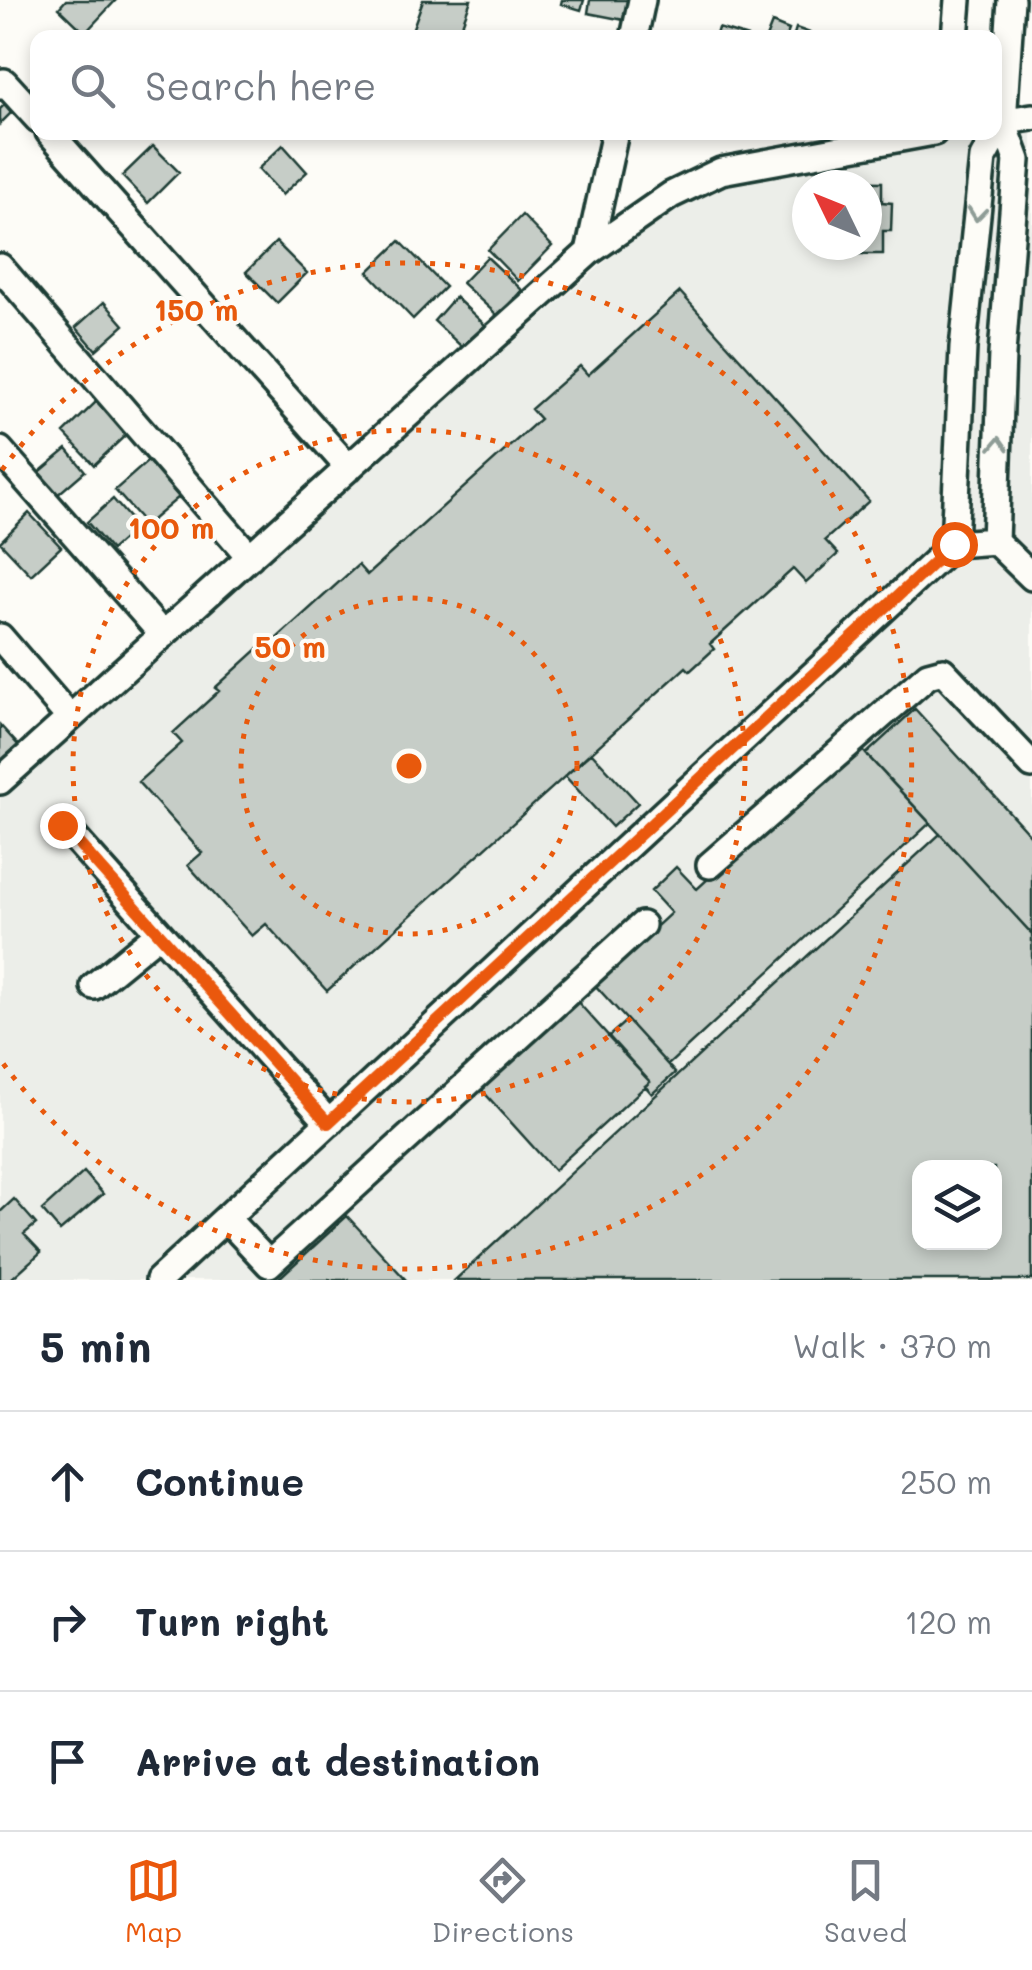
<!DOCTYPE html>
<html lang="en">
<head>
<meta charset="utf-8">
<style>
	:root { --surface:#fff; --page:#f2f2f3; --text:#1f2937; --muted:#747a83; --line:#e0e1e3; --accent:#ea580c }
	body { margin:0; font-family:Mali,sans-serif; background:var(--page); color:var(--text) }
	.controls { position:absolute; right:30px; bottom:30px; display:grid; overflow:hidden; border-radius:20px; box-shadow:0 5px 15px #0003 }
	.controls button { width:90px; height:90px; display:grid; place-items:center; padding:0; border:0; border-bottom:2px solid var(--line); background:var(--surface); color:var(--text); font:50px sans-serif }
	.compass { position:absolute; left:792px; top:170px; width:90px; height:90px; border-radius:50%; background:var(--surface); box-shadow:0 5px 15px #0003; rotate:313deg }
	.stop { position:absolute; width:30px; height:30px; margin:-22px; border:8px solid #ea580c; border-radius:50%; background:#fff }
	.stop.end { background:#ea580c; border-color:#fff; box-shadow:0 2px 10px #0008 }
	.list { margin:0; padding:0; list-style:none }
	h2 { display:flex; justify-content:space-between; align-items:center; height:130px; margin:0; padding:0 40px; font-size:42px }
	h2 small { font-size:32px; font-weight:400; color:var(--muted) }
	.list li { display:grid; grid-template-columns:65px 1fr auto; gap:30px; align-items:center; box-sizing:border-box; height:140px; padding:0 40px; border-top:2px solid var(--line) }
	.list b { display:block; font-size:38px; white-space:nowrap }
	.list em { font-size:32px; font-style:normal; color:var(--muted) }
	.icon { flex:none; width:55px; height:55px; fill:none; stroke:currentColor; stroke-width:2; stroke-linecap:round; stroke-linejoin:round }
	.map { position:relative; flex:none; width:1032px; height:1280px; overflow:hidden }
	.search { position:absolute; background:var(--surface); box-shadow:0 5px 15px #0003; left:30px; right:30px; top:30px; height:110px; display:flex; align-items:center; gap:25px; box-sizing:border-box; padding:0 35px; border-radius:20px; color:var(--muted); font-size:38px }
	.sheet { height:550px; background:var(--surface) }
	nav { display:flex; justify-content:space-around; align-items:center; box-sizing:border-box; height:140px; border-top:2px solid var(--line); background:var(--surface); font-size:28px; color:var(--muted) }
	nav a { display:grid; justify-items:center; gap:5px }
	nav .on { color:var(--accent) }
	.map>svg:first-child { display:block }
	.built { fill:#eceee9; fill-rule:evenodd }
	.building { fill:#c6cdc7; stroke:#1f3d34; stroke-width:2.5; fill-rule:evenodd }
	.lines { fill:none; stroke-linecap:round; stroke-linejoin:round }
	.minor-casing { stroke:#1f3d34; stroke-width:32 }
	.minor { stroke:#fdfcf7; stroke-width:25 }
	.oneway { stroke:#8e9c96 }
	.route { stroke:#ea580c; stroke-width:12 }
	.ring { fill:none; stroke:#e8590c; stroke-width:5; stroke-dasharray:5 10 }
	.centre { fill:#e8590c; stroke:#fdfcf7; stroke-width:5 }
	.ring-label { font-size:30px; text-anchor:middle; font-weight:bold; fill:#e8590c; stroke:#fdfcf7; stroke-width:8; stroke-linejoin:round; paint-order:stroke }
</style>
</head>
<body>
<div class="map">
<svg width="1032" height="1280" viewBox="0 0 1032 1280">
	<rect width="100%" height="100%" fill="#fdfcf7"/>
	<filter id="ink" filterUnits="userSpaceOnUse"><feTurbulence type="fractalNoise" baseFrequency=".01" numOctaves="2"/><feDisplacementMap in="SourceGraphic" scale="20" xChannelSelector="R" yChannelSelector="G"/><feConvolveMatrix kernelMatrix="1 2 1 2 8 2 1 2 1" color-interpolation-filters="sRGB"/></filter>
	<g filter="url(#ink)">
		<path class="built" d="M1032 128V1280H0V793L675 200 730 173ZM807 185H867V245H807ZM920 1168H994V1242H920Z"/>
		<path class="building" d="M66 0H116L85 33 59 8Z
			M423 0H471L457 38 410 36Z
			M562 0H584L581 10 561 4Z
			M590 0H628L624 20 588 13Z
			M772 23 789 30 786 38H766Z
			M718 28 748 37 715 38Z
			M796 28 810 33 808 38H793Z
			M4 105 11 113 0 124V109Z
			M283 145 307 172 282 195 258 169Z
			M153 146 179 172 148 203 122 176Z
			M822 181 882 182V202L892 203 891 231H883V254H838V245H867V185H822Z
			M522 215 552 246 518 281 488 250Z
			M400 241 445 287 413 319 368 272Z
			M276 242 307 273 277 303 246 272Z
			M487 257 522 290 498 316 462 283Z
			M680 292 869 501 825 540 838 554 806 583 793 569 710 644 714 649 690 671 686 667 327 991 266 924 252 936 188 865 202 853 138 782 182 743 173 733 219 691 215 688 261 646 265 649 358 565 367 575 540 419 531 409 580 366 588 375Z
			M455 297 485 325 463 348 434 321Z
			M104 302 124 325 96 350 76 327Z
			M98 400 129 432 94 465 64 433Z
			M67 449 85 471 55 497 36 475Z
			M148 461 179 497 146 525 115 490Z
			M113 499 137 527 111 550 87 522Z
			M29 513 61 547 31 575 0 542Z
			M915 709 1032 837V934L866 754Z
			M0 725 19 746 0 762Z
			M856 743 930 823 668 1065 594 984 671 913 651 891 676 867 697 889Z
			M591 752 638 803 612 827 565 776Z
			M940 834 1032 934V1280H455ZM920 1168H994V1242H920Z
			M576 1000 650 1082 554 1170 480 1088Z
			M627 1020 675 1073 652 1094 645 1086 650 1082 608 1037Z
			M84 1172 103 1194 60 1231 42 1210Z
			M14 1199 36 1224 24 1234 41 1252 10 1280H0V1212Z
			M347 1216 406 1280H277Z"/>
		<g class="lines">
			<defs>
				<path id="minor" d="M634 38 642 0
					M955 38 958 0
					M0 86 4 82 38 119
					M994 123 1032 117
					M49 132 349 468
					M589 252 615 132
					M0 267 250 557
					M0 450 163 635
					M995 541 1002 354 1017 160 1003 122 1011 0
					M954 544 963 348 983 158 1003 122
					M0 637 69 717
					M0 781 589 252 671 195 721 171 934 132
					M63 825 329 1123
					M710 865 928 675 943 671 1032 765
					M94 986 159 933
					M226 1218 269 1264 642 925
					M159 1280 954 544 995 541 1032 577"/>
			</defs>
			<use href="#minor" class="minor-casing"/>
			<use href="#minor" class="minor"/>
		</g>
		<defs><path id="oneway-chevron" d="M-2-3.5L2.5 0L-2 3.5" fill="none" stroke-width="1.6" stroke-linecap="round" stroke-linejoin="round" transform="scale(2.5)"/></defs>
		<g class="oneway">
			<use href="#oneway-chevron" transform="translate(977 214) rotate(96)"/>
			<use href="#oneway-chevron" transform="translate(999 444) rotate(-88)"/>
		</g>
	</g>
	<g class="lines" filter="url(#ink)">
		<path class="route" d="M62 825 328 1123 954 544"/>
	</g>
	<g class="ring">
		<circle cx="409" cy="766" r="168"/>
		<circle cx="409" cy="766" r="336"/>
		<path d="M2 470A503 503 0 1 1 2 1062"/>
	</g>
	<circle cx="409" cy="766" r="15" class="centre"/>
	<g class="ring-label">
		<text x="196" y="321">150 m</text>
		<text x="171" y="539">100 m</text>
		<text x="290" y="658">50 m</text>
	</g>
</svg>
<div class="controls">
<button><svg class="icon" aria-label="layers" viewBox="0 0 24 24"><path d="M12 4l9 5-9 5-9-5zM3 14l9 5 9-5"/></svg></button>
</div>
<svg class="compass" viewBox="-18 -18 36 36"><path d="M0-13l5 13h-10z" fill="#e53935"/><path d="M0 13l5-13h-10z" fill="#747a83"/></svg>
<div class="stop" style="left:954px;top:544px"></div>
<div class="stop end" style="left:62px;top:825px"></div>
<div class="search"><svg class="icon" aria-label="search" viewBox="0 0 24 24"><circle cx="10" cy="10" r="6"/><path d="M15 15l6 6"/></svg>Search here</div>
</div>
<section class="sheet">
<h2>5 min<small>Walk · 370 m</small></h2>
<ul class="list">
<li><svg class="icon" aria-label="ahead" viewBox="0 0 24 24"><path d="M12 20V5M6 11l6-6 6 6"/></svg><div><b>Continue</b></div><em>250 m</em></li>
<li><svg class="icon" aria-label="right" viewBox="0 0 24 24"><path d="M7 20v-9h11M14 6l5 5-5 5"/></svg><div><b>Turn right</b></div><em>120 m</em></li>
<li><svg class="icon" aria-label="arrive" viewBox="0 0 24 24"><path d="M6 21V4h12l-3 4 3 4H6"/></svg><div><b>Arrive at destination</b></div></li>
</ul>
</section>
<nav>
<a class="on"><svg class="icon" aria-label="map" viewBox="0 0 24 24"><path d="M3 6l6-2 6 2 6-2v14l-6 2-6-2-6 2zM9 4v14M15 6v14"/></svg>Map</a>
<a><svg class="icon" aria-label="directions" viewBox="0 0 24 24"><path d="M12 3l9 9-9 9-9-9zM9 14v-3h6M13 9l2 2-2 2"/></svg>Directions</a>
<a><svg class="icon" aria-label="saved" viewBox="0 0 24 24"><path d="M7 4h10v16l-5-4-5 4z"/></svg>Saved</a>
</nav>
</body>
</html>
